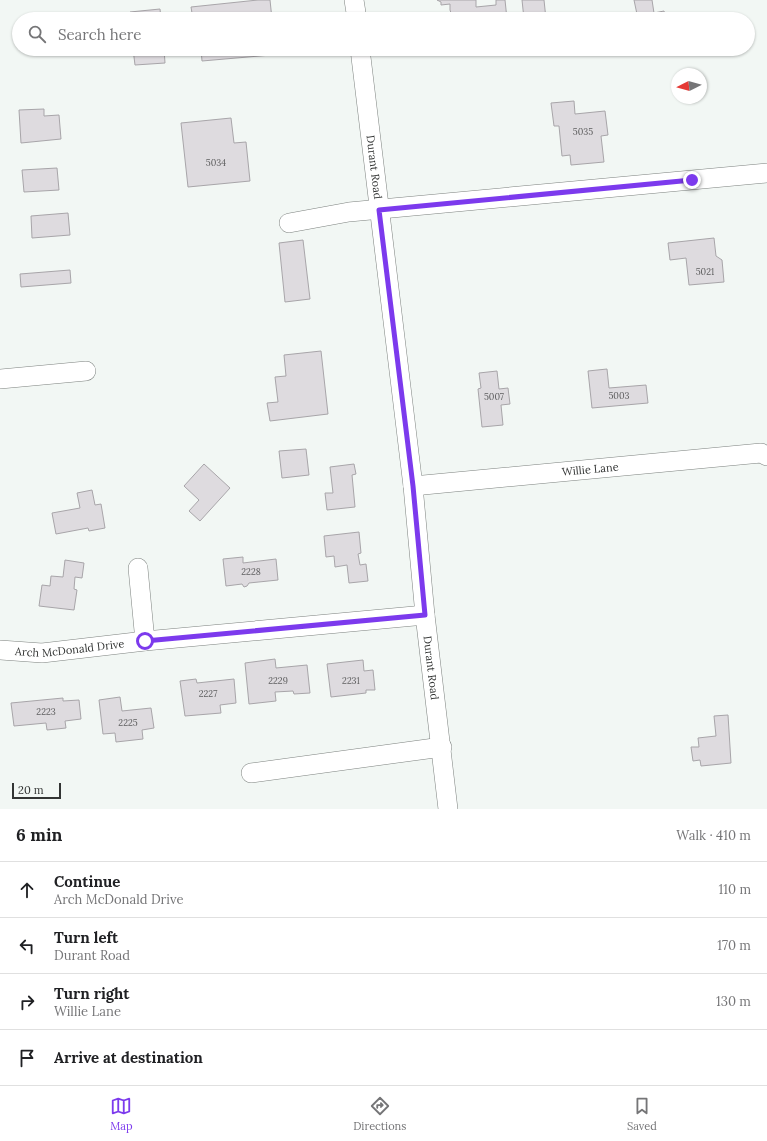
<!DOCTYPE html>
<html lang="en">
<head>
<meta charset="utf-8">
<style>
	:root { --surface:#fff; --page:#f6f6f6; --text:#202124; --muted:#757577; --line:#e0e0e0; --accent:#7c3aed }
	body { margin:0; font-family:Lora,serif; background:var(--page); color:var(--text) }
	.compass { position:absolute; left:671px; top:68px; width:36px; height:36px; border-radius:50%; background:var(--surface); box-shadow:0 1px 3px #0004; rotate:264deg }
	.scale { position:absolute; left:12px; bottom:10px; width:49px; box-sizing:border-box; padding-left:4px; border:2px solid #333534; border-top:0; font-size:11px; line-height:14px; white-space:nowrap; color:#333534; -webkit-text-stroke:3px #f2f7f4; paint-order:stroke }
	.stop { position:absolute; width:12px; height:12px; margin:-9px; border:3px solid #7c3aed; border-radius:50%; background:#fff }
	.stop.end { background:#7c3aed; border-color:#fff; box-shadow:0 1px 4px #0008 }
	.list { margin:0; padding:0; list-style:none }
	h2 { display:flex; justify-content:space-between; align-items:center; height:52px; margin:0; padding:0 16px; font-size:17px }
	h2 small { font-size:13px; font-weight:400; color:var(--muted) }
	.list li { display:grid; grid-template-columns:26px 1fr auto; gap:12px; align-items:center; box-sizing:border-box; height:56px; padding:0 16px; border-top:1px solid var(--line) }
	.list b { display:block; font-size:15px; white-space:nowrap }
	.list p { margin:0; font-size:13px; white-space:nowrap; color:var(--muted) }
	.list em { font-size:13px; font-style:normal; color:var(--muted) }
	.icon { flex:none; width:22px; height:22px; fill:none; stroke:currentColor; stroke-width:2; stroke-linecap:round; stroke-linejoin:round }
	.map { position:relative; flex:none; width:767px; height:809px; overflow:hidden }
	.search { position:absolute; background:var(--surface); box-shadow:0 1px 3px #0004; left:12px; right:12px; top:12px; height:44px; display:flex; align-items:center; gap:10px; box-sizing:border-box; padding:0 14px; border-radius:22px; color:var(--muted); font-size:15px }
	.sheet { height:276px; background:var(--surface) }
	nav { display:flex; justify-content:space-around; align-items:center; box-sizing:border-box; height:56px; border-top:1px solid var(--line); background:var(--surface); font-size:11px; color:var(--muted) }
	nav a { display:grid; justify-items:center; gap:2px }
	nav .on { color:var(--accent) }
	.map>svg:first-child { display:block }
	.building { fill:#dedbdf; stroke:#a8a5a9 }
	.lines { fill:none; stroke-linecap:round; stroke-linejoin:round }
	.minor-casing { stroke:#7d827f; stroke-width:20 }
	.minor { stroke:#fff; stroke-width:19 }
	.route { stroke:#7c3aed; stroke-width:5 }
	.labels { text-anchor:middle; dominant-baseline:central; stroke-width:3.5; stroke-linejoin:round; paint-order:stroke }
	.number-label { font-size:9px; fill:#5e5e5f }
	.street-label { font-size:11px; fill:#333534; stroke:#f2f7f4 }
</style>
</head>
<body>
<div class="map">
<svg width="767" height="809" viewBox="0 0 767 809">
	<rect width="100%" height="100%" fill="#f2f7f4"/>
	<path class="building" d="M258 0H270L272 19H193L191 7Z
		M476 0V7L496 5V0H505L507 19H455L454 13H451L450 10V4L441 5V2L437 0Z
		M522 0H544L546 19H524Z
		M634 0H652L654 13 664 11 666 19H638Z
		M160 9 161 19H131L130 12Z
		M133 49H164L165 63 135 65Z
		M201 49H270L271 55 202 61Z
		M574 101 575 114 605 111 608 135 601 136 604 162 571 165 570 155 562 156 559 126H554L551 103Z
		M44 109V116L59 115 61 139 21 143 19 110Z
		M231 118 234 143 246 142 250 181 188 187 181 123Z
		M57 168 59 190 24 192 22 170Z
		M68 213 70 235 32 238 31 216Z
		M714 238 716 256 722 260 724 282 689 285 686 258 670 260 668 243Z
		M303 240 310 299 285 302 279 243Z
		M70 270 71 283 21 287 20 274Z
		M321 351 328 414 270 421 267 403 278 402 275 377 286 376 284 355Z
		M607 369 609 388 646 385 648 403 592 408 588 371Z
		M497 371 499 389 508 388 510 404 501 405 503 425 482 427 478 389 481 388 479 373Z
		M306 449 309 475 282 478 279 451Z
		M204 464 230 488 200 521 189 511 199 500 184 486Z
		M354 464 356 474 352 475 355 507 327 510 325 493H333L330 467Z
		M92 490 95 505 101 504 105 528 89 531 88 528 56 534 52 513 80 508 77 493Z
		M359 532 361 553 358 554 360 565 366 564 368 581 349 583 347 565 335 567 334 556 326 557 324 536Z
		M243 557V563L276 559 278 580 249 583 247 586 244 587 242 584 226 586 223 559Z
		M65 560 84 563 82 578 75 577 74 589 77 590 74 610 39 606 42 585 50 586 51 576 63 577Z
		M275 659 276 668 307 665 310 693 294 694 293 691 275 692 276 701 249 704 245 663Z
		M363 660 364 671 373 670 375 690H366V693L331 697 327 664Z
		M196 679 197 683 234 679 236 703 220 705 221 713 185 716 180 681Z
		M120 697 122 711 151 708 154 728 142 730 143 739 116 742 115 733 103 734 99 700Z
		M63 698V701L79 700 81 719 65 721 66 728 47 730 46 723 14 726 11 703Z
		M728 715 731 763 701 766 700 760 693 761 691 747H699L698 738 716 736 714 716Z"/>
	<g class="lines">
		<defs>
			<g id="minor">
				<path d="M354 0 357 19"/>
				<path id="s1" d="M360 49 413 486 425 615 448 809"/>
				<path d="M289 223 349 212 767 173"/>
				<path d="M0 379 86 371"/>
				<path id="s2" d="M413 486 761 453 767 456"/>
				<path d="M138 568 145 641"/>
				<path id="s3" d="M0 650 42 653 145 641 425 615"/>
				<path d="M251 773 442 747"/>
			</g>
		</defs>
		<use href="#minor" class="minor-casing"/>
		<use href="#minor" class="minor"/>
	</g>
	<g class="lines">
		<path class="route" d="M145 641 425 615 413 486 379 210 692 180"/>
	</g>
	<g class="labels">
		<g class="number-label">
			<text x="583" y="131">5035</text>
			<text x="216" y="162">5034</text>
			<text x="705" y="271">5021</text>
			<text x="619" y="395">5003</text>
			<text x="494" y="396">5007</text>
			<text x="251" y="571">2228</text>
			<text x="278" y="680">2229</text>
			<text x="351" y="680">2231</text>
			<text x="208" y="693">2227</text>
			<text x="46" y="711">2223</text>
			<text x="128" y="722">2225</text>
		</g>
		<g class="street-label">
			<text stroke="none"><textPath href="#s1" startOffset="119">Durant Road</textPath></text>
			<text stroke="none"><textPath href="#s2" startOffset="178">Willie Lane</textPath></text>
			<text stroke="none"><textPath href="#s3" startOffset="70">Arch McDonald Drive</textPath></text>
			<text stroke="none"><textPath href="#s1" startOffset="623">Durant Road</textPath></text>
		</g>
	</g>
</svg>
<svg class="compass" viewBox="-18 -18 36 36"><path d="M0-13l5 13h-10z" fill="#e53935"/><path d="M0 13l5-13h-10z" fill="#757577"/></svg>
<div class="scale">20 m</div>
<div class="stop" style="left:145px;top:641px"></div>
<div class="stop end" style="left:692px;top:180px"></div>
<div class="search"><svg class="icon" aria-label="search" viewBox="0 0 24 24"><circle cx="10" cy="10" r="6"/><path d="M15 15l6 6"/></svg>Search here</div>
</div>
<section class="sheet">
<h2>6 min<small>Walk · 410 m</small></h2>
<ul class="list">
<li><svg class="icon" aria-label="ahead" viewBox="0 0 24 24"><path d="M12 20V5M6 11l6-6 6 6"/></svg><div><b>Continue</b><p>Arch McDonald Drive</p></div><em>110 m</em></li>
<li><svg class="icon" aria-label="left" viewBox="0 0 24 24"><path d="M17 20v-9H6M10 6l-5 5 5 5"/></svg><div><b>Turn left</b><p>Durant Road</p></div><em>170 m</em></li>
<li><svg class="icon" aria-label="right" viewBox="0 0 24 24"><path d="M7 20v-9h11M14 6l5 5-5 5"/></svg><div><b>Turn right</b><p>Willie Lane</p></div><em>130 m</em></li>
<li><svg class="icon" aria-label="arrive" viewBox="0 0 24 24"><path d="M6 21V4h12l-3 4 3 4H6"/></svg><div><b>Arrive at destination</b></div></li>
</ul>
</section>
<nav>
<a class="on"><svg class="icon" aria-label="map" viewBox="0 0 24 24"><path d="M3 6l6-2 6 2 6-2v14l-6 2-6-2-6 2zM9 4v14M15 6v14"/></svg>Map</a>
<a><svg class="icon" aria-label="directions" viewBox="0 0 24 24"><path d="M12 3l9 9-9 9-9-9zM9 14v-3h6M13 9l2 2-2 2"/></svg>Directions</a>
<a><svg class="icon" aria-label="saved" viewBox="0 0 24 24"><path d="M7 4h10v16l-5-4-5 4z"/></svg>Saved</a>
</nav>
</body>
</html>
